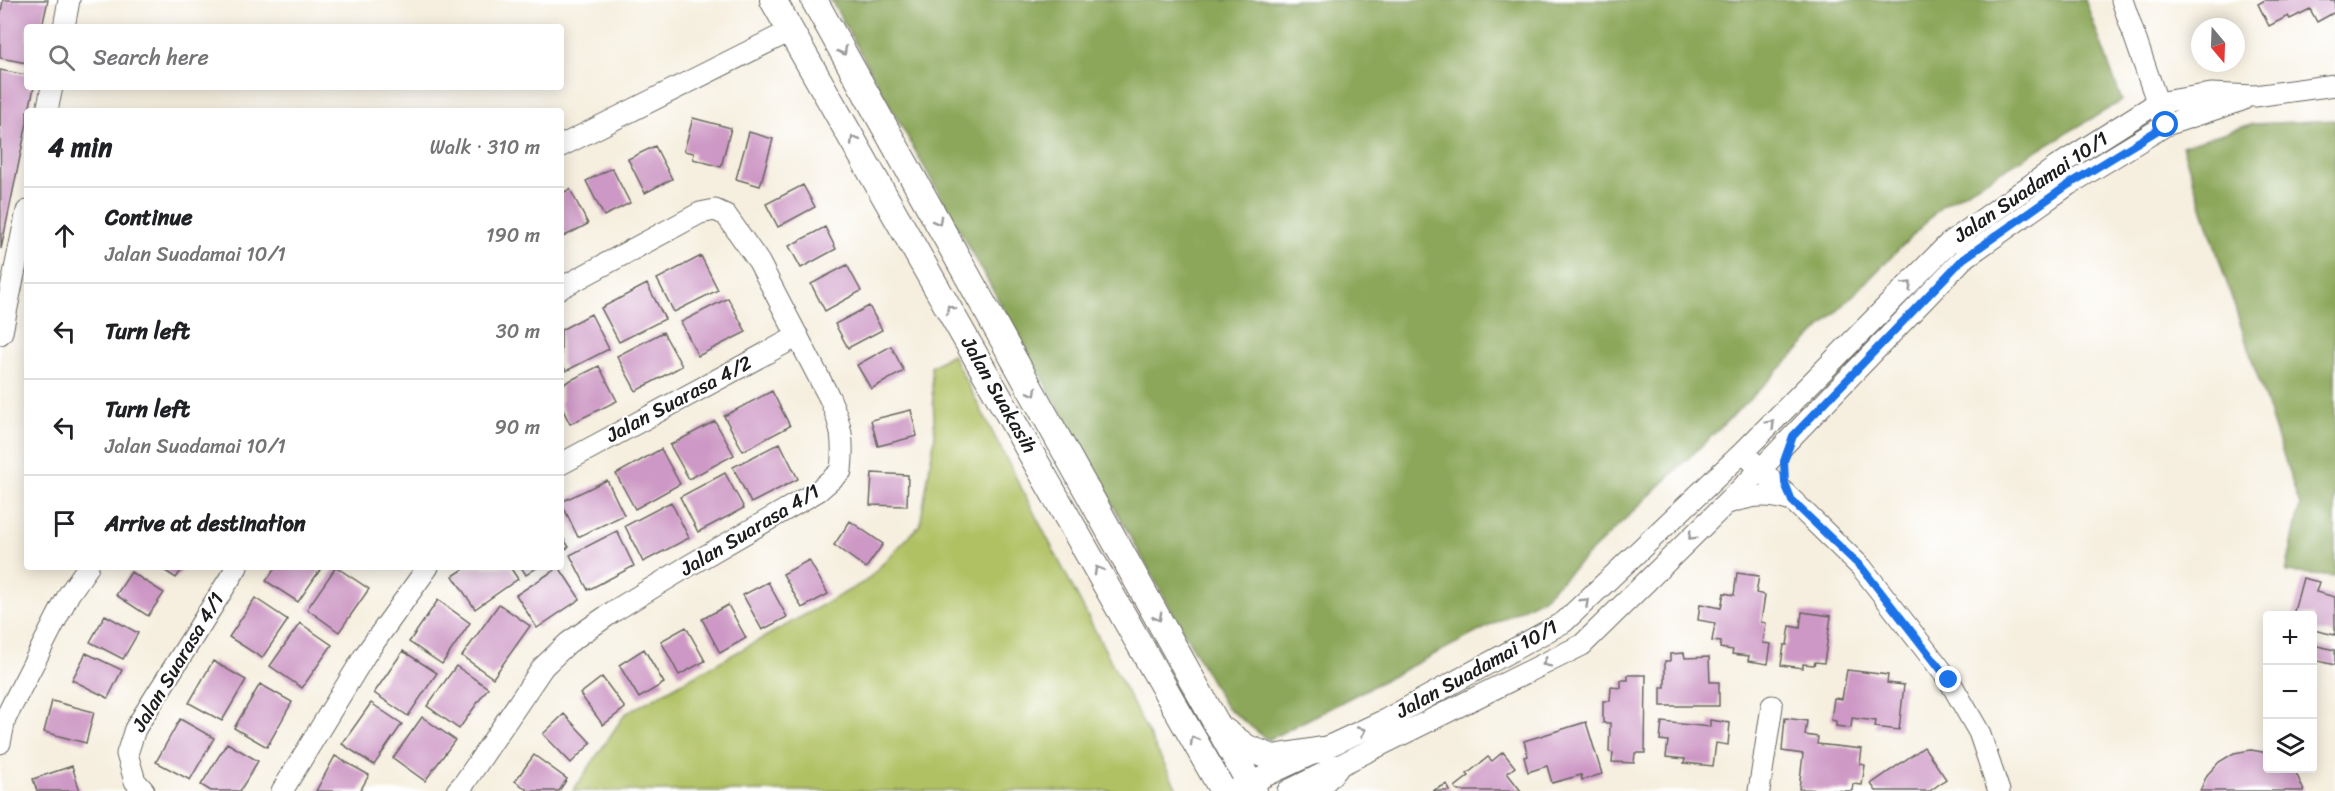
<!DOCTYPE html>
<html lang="en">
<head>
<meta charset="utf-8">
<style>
	:root { --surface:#fff; --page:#f2f2f2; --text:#202124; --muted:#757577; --line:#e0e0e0 }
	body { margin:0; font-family:Sriracha,sans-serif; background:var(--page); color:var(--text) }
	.controls { position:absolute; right:18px; bottom:18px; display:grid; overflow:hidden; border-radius:6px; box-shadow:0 3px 15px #0003 }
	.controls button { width:54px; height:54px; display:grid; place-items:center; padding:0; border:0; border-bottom:2px solid var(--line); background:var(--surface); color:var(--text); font:30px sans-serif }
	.compass { position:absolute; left:2191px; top:18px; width:54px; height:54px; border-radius:50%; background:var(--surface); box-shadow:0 3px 15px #0003; rotate:161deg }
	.stop { position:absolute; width:18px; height:18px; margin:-14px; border:4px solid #1a73e8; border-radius:50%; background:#fff }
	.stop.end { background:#1a73e8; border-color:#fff; box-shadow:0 2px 6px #0008 }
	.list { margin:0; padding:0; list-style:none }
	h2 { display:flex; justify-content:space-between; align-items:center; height:78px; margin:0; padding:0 24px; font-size:26px }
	h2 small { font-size:20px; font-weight:400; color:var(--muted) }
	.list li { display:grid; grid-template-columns:39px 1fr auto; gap:18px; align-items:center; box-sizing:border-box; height:96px; padding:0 24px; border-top:2px solid var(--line) }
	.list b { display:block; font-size:22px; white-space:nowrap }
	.list p { margin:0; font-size:20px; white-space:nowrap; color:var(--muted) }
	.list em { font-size:20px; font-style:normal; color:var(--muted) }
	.icon { flex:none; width:33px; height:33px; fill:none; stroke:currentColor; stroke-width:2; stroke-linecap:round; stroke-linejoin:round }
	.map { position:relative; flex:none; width:2335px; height:791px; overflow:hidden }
	.search { position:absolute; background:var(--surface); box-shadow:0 3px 15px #0003; left:24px; top:24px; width:540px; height:66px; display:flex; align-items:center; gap:15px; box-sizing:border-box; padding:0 21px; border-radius:6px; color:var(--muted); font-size:22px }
	.panel { position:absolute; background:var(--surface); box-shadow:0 3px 15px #0003; left:24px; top:108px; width:540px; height:462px; border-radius:6px }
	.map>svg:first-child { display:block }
	.green { fill:#b0c164; stroke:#666e40; stroke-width:1.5 }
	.forest { fill:#8ca75a; stroke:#54623b; stroke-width:1.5 }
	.building { fill:#cd98c5 }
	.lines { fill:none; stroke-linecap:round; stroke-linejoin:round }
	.minor-casing { stroke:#686660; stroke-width:23 }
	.major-casing { stroke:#686660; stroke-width:28 }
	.minor { stroke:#fff; stroke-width:21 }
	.major { stroke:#fff; stroke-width:26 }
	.oneway { stroke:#999 }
	.route { stroke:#1a73e8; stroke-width:8 }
	.labels { text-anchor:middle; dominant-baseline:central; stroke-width:4.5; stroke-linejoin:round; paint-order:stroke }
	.street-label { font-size:20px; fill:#1c1c1c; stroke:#fff }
</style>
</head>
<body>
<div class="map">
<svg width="2335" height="791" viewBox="0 0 2335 791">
	<rect width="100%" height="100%" fill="#fff"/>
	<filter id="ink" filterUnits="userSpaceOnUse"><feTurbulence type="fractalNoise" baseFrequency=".0167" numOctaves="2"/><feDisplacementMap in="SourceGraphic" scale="12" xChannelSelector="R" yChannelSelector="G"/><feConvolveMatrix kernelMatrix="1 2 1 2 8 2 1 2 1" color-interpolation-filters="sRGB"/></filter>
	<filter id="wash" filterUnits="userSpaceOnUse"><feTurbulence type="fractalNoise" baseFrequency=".008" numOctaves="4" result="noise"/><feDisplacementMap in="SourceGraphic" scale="24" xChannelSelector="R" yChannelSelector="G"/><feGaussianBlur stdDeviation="1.35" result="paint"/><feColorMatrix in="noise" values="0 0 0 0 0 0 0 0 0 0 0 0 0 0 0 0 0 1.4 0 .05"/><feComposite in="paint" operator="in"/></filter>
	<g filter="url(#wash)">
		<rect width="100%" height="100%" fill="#f6efdf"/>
		<path class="green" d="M952 354 1178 791H573L625 714 866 581 920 525 935 435 931 367Z"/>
		<path class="forest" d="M831 0H2085L2122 101 1943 205 1749 400 1542 599 1268 740 1225 706Z
			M2335 120V576L2286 572 2300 506 2182 146 2251 124Z"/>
		<g id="blocks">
			<path class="building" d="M3 0H48L42 27H27V63L0 58V17Z
				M2265 0H2335V12L2317 22 2310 9 2290 19 2288 16 2269 26 2258 4Z
				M0 70 27 75V87H34L29 111H27V123L1 249Z
				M693 118 731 128 721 167 693 159 694 153 684 151Z
				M749 132 773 139 760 186 736 179Z
				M655 146 672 179 645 193 628 159Z
				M612 168 630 203 604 216 586 181Z
				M803 185 815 207 778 227 766 204Z
				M570 189 588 224 563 237 561 194Z
				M825 227 836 249 801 268 789 246Z
				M701 256 718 290 674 312 657 279Z
				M847 265 861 291 825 311 811 284Z
				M647 284 665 319 619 342 601 308Z
				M728 298 746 332 698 356 681 322Z
				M869 306 882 330 848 348 835 324Z
				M591 314 609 349 566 371 561 362V330Z
				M663 332 682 366 636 391 617 356Z
				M891 346 904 371 871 389 857 365Z
				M599 366 617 401 570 424 561 406V385Z
				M772 391 790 426 743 451 724 416Z
				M911 410 917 436 878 446 871 420Z
				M715 421 734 455 689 479 670 445Z
				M780 443 798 479 751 503 733 467Z
				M661 449 680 484 635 509 616 474Z
				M725 473 744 508 698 532 680 497Z
				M872 473 908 475 907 506 870 505Z
				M607 480 624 515 578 537 561 502Z
				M671 502 689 538 643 562 625 526Z
				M850 521 883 544 866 568 834 545Z
				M617 531 634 566 588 590 570 555Z
				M561 535 569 547 561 552Z
				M809 560 828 594 802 608 783 574Z
				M159 567H184L176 578Z
				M276 567H322L298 602 266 581Z
				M336 567 369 589 339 632 307 609Z
				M467 567H510L518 579 475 609 453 576Z
				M521 567H538L526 575Z
				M559 567 580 599 537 628 516 595Z
				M131 572 164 593 148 616 116 595Z
				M1737 573 1759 576 1756 593 1765 595 1761 622 1766 623 1763 643 1771 644 1768 664 1748 661 1749 656 1732 654 1733 650 1720 648 1721 642 1712 641 1715 623 1698 620 1700 604 1721 608 1724 593 1734 595Z
				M2303 578 2319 582 2316 592 2335 597V635L2313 630V615H2293Z
				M768 582 787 617 762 630 743 595Z
				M255 598 288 620 262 658 229 637Z
				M438 600 470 623 442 664 409 642Z
				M499 604 530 626 493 678 462 656Z
				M728 605 746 638 720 653 702 619Z
				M1802 612 1831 616 1824 663 1815 662 1814 665 1803 664V668L1781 665 1784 645H1787L1790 626 1800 628Z
				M105 615 138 633 123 659 90 642Z
				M300 623 332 645 302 688 270 666Z
				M686 627 705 661 679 675 661 641Z
				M2313 645 2335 650V665L2313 660Z
				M644 649 664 683 639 698 619 665Z
				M403 651 437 673 408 716 374 693Z
				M86 653 122 670 108 698 72 680Z
				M1684 653 1685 658 1709 657 1710 682H1719V706H1661V687H1665V661H1670V654Z
				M213 661 246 680 222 721 189 703Z
				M456 666 488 688 459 729 427 706Z
				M1847 670 1888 675 1887 683 1904 685 1899 730 1875 727 1876 721 1852 718 1851 728 1836 726V721L1831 720 1834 698 1842 699Z
				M1628 675H1646L1645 753H1635L1634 763 1612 762 1613 753 1609 752 1610 723H1603V701H1610L1611 687 1621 688V680H1628Z
				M602 677 625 708 603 725 580 694Z
				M260 684 292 702 267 747 234 728Z
				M52 701 94 712 86 743 44 732Z
				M371 703 402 724 374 765 342 744Z
				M564 714 591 743 571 763 543 734Z
				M422 717 455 740 425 781 393 758Z
				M1785 718 1807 721 1805 735 1818 737 1817 744 1862 749 1860 764 1865 765 1862 785 1853 784 1852 791 1799 789 1803 754 1782 751Z
				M180 719 214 738 190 780 156 762Z
				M1710 720 1730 723 1728 745 1716 743 1713 766 1684 763 1685 759 1666 757 1668 741 1660 740 1662 722 1710 727Z
				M1586 722 1602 774 1582 780 1581 775 1552 783 1547 766 1528 772 1524 757 1528 756 1524 741Z
				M227 743 258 761 240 791H211L201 785Z
				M1924 747 1946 779 1930 791H1876L1871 784Z
				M2251 750 2268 753V768H2292L2296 773 2304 791H2200L2207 775 2219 762 2234 753Z
				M1503 752 1515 767 1507 773 1521 791H1458L1455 787 1469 776 1467 774 1488 757 1492 761Z
				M534 755 567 779 559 791H529L515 781Z
				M335 756 369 775 360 791H316Z
				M72 766 80 791H37L33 779Z
				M1447 784 1450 791H1432Z"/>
		</g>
	</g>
	<g filter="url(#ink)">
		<use href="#blocks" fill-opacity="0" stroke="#686660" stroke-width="1.5"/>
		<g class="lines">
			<defs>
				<path id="minor" d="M2122 0 2162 116
					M64 27 69 0
					M47 111 52 87
					M561 146 792 30
					M0 334 2 332 27 211
					M1751 460 1862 568 1949 680 1979 732 1999 791
					M561 464 798 336
					M1728 503C1753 495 1767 493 1792 501
					M0 743 5 719 69 594 88 567
					M144 791 135 781 127 754 135 729 237 567
					M282 791 365 655 428 567
					M457 791 465 782 543 667 568 643 614 611 690 565 818 491 841 471C844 441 842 427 830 399L759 262 726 215 715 210 700 213 561 288
					M1233 791 1385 720 1564 622 1743 452 1948 244 2056 167 2157 103 2211 94 2255 96 2335 85
					M1288 791 1582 645 1761 469 1963 259 2068 185 2166 125 2242 100
					M1759 791 1772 706"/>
				<path id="major" d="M773 0 1223 791
					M814 0 1254 791
					M1224 731 1247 748 1273 758 1322 750
					M1313 791 1335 768"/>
			</defs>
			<use href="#minor" class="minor-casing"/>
			<use href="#major" class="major-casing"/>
			<use href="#minor" class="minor"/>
			<use href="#major" class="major"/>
		</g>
		<defs><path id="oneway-chevron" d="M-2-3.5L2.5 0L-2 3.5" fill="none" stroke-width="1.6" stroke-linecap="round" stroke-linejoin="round" transform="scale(1.5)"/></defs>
		<g class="oneway">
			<use href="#oneway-chevron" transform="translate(843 51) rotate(61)"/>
			<use href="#oneway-chevron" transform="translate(854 140) rotate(-120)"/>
			<use href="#oneway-chevron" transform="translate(938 221) rotate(61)"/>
			<use href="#oneway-chevron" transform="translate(1908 285) rotate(-45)"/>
			<use href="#oneway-chevron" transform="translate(950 309) rotate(-120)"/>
			<use href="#oneway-chevron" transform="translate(1033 392) rotate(61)"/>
			<use href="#oneway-chevron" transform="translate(1771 424) rotate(-45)"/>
			<use href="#oneway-chevron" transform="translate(1692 536) rotate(135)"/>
			<use href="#oneway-chevron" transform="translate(1098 570) rotate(-120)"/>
			<use href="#oneway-chevron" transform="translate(1585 602) rotate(-44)"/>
			<use href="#oneway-chevron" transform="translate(1158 617) rotate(61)"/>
			<use href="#oneway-chevron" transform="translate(1546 663) rotate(154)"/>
			<use href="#oneway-chevron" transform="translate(1362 731) rotate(-25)"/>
			<use href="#oneway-chevron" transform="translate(1194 740) rotate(-120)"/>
		</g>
	</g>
	<g class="lines" filter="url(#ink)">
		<path class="route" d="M1949 680 1862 568 1792 501 1785 483 1784 461 1793 436 1963 259 2068 185 2166 125"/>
	</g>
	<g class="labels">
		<g class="street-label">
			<text transform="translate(2031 187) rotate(-34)">Jalan Suadamai 10/1</text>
			<text transform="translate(999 395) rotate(60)">Jalan Suakasih</text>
			<text transform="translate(679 399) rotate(-28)">Jalan Suarasa 4/2</text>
			<text transform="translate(750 530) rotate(-31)">Jalan Suarasa 4/1</text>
			<text transform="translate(178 662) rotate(-59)">Jalan Suarasa 4/1</text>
			<text transform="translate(1477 669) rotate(-29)">Jalan Suadamai 10/1</text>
		</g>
	</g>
</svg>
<div class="controls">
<button>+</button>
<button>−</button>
<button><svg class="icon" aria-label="layers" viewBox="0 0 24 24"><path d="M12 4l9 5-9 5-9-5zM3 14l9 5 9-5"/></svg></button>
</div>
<svg class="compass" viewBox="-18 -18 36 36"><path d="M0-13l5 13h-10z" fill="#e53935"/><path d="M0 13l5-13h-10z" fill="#757577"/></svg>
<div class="stop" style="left:2166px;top:125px"></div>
<div class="stop end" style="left:1949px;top:680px"></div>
<div class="search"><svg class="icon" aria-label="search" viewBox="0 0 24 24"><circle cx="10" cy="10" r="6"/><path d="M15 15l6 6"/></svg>Search here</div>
<section class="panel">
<h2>4 min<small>Walk · 310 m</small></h2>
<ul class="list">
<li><svg class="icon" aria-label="ahead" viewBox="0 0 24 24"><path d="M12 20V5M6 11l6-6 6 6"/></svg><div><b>Continue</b><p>Jalan Suadamai 10/1</p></div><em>190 m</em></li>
<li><svg class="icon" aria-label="left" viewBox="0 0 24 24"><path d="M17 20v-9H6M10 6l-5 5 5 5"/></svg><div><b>Turn left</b></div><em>30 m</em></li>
<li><svg class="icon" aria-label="left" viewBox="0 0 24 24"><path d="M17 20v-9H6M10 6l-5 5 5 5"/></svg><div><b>Turn left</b><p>Jalan Suadamai 10/1</p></div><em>90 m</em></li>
<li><svg class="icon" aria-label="arrive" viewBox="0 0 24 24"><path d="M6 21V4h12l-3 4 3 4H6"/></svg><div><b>Arrive at destination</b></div></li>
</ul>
</section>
</div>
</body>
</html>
